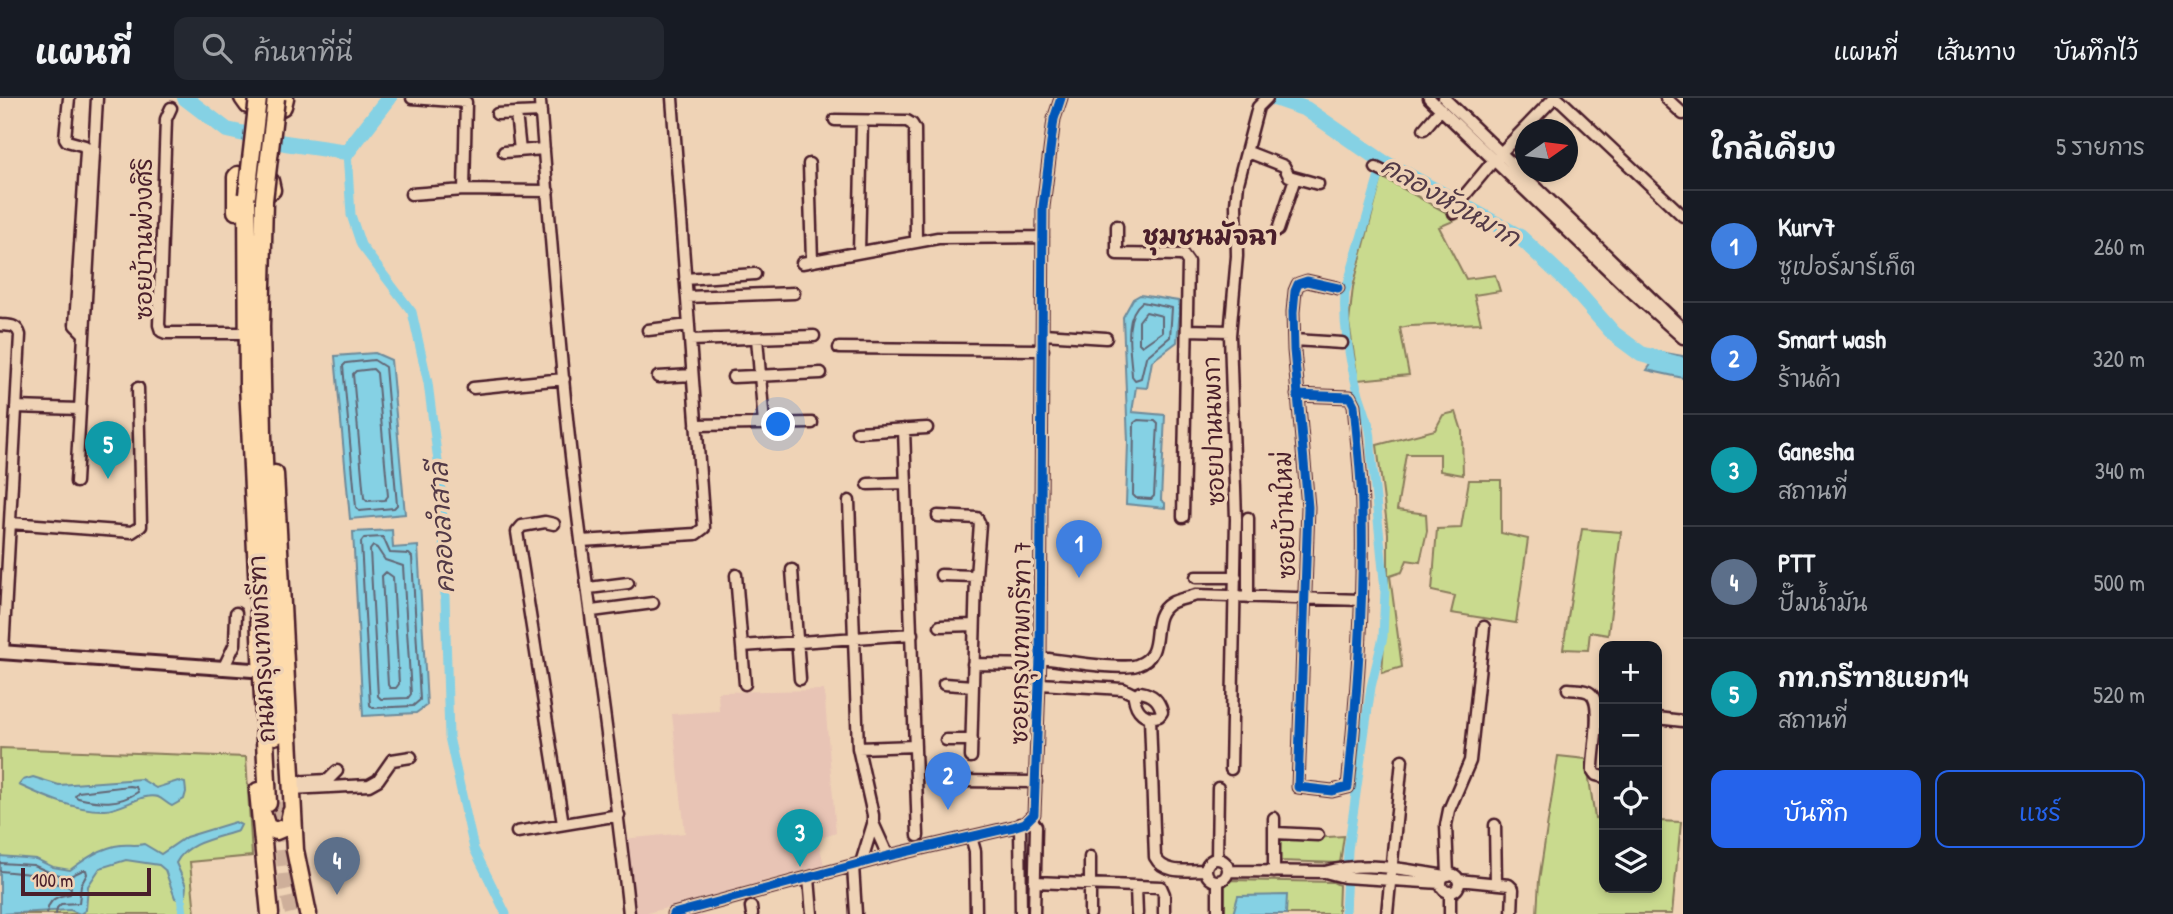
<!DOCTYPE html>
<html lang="th">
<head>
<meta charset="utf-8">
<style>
	:root { --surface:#171b24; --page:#242831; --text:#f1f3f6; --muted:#9ea1a6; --line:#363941; --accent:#2563eb }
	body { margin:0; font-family:"Patrick Hand","Playpen Sans Thai",sans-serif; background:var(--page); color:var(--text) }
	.controls { position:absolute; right:21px; bottom:21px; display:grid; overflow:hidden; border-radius:14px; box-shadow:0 4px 10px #0003 }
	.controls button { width:63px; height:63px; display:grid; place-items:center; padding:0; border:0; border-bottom:2px solid var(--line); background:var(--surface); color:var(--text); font:35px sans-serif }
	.compass { position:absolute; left:1515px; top:21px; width:63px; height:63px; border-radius:50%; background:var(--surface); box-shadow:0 4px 10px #0003; rotate:76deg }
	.scale { position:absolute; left:21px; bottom:18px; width:130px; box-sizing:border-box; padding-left:7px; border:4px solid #4a1f2b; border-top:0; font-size:19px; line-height:24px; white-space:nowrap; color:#4a1f2b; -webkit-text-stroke:5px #efd3b6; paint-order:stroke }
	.you { position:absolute; left:779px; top:327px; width:24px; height:24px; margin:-18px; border:5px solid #fff; border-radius:50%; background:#1a73e8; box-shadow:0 0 0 10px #1a73e833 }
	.badge { display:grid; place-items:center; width:46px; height:46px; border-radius:50%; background:var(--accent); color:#fff; font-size:23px; font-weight:700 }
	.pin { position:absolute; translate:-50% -58px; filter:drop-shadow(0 2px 4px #0008) }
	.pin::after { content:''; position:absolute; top:37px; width:24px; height:21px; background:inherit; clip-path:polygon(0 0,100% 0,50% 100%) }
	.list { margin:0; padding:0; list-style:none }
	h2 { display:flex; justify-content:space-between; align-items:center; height:91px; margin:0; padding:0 28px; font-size:30px }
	h2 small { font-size:23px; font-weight:400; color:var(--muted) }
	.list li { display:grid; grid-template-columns:46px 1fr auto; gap:21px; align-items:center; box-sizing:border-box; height:112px; padding:0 28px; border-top:2px solid var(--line) }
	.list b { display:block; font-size:26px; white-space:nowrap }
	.list p { margin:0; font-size:23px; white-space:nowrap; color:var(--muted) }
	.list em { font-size:23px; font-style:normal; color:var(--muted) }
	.actions { display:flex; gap:14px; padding:21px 28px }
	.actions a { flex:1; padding:16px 0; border:2px solid var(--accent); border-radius:14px; text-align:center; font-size:24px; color:var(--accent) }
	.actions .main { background:var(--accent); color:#fff }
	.icon { flex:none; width:38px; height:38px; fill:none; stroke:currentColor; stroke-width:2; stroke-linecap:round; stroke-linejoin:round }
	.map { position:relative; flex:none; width:1683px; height:816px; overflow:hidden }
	header { display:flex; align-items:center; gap:42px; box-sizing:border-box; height:98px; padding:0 35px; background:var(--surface); border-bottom:2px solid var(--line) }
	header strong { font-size:33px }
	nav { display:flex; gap:38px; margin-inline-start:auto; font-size:24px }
	.search { width:490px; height:63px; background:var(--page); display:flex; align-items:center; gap:18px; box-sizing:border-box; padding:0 24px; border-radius:14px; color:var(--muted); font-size:26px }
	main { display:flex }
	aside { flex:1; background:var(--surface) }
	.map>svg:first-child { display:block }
	.built { fill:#e8c4b5 }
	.green { fill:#c9da8e; stroke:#8a7c5c; stroke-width:2 }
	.water { fill:#85d1e4; stroke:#6d8a9a; stroke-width:2 }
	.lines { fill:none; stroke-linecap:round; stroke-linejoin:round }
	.shore { stroke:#626675; stroke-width:2 }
	.canal { stroke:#85d1e4; stroke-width:9 }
	.river { stroke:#85d1e4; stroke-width:16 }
	.primary-tunnel { stroke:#ceaf9a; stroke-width:16; stroke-dasharray:16 8; stroke-linecap:butt }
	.minor-casing { stroke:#4a1f2b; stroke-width:15 }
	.tertiary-casing { stroke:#4a1f2b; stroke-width:18 }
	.primary-casing { stroke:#4a1f2b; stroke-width:21 }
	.minor { stroke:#efd3b6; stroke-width:10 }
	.tertiary { stroke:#efd3b6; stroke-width:12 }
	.primary { stroke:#fedbac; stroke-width:16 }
	.primary-bridge-casing { stroke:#4a1f2b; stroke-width:21; stroke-linecap:butt }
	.primary-bridge { stroke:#fedbac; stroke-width:16 }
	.cycleway-casing { stroke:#efd3b6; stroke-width:13 }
	.cycleway { stroke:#0057b8; stroke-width:9 }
	.labels { text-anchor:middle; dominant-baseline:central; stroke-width:7; stroke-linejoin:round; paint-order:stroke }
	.street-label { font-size:24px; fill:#4a1f2b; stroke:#efd3b6 }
	.water-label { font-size:26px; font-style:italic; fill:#533a47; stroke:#efd3b6 }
	.neighbourhood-label { font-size:26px; font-weight:bold; fill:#4a1f2b; stroke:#efd3b6 }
</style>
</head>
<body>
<header>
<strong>แผนที่</strong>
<div class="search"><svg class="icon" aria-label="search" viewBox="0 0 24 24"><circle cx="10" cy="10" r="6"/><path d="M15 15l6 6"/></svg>ค้นหาที่นี่</div>
<nav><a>แผนที่</a><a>เส้นทาง</a><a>บันทึกไว้</a></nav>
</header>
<main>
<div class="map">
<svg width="1683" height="816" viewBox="0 0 1683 816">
	<rect width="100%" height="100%" fill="#efd3b6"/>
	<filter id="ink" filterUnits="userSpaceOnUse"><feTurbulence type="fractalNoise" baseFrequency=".0143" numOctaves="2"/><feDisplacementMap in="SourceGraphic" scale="14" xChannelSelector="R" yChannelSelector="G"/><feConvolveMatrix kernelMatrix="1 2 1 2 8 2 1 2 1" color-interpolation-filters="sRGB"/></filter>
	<g filter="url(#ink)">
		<path class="built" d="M824 592 836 735 818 741 824 767 644 816H635L623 741 685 735 672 616 719 613 718 594Z"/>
		<path class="green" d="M1382 79 1458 121 1439 129 1466 181 1495 177 1500 193 1474 197 1481 225 1410 228 1400 230 1409 277 1358 282 1349 225 1353 189Z
			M1456 314 1462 333 1463 377 1440 373V356H1406L1397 412 1426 416 1427 433 1420 464 1407 462 1402 474 1390 478 1402 569 1382 575 1388 484V435L1377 347 1435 332 1443 317Z
			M1469 382H1501V435L1528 441 1516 525 1451 515 1455 498 1432 493 1437 431 1461 430Z
			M1582 431 1621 434 1608 537 1590 534 1588 552 1563 551Z
			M0 650 246 659 252 758 190 764 195 816H0Z
			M1558 658 1586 661 1595 720 1604 721V790H1657V723L1681 724 1672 816H1537L1539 782Z
			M1344 738 1340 765 1279 763 1278 742Z
			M1231 782 1333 784 1339 787 1338 816H1225V788Z"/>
		<path class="water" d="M1140 197 1178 203 1180 212 1177 244 1152 263 1147 290 1136 289 1132 314 1165 317 1161 402 1165 405V410L1126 406 1128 344 1123 219 1133 201Z
			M1660 254 1683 258V280L1647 272Z
			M375 255 391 262 405 416 350 421 335 258Z
			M392 432 393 450 418 448 427 607 416 615 363 618 353 434Z
			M33 679 59 687 141 681 156 690 178 683 185 685 186 694 184 701 172 708C167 706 163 701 158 699 144 694 121 712 105 712 76 713 45 699 19 687L23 682Z
			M235 724 241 727 238 733C218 740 186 744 176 765L186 788 185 798 180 802 175 800 165 772 159 767 126 762 100 770 88 788 86 812 80 816 70 812 0 816V758L36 761 53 769 70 772C85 761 102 749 121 747 129 746 135 748 144 746L161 756 186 739Z
			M1287 797 1286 816H1233L1238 798Z"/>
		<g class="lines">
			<path class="shore" d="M1142 204 1172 210 1170 239 1146 259 1141 280 1135 282 1132 278C1131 256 1122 219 1142 204Z
				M1146 214 1162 218V234L1142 248 1139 245V223Z
				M374 262 385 269 397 407 394 410 359 413 356 409 343 268 346 265Z
				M373 271 377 275 388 398 385 402 367 403 364 400 353 276 356 273Z
				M1138 322 1155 323 1158 326 1154 398 1151 401 1136 400 1133 397 1134 325Z
				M383 439 390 455 409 456 412 459 420 602 413 608 373 610 370 607 361 444 364 440Z
				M373 448 377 450 385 462 403 468 411 596 408 600 381 601 378 598 370 452Z
				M386 474 393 479 399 586 396 590H390L388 587 382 478Z
				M129 688 136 689 138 694C118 707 100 705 78 700L75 698 78 694Z
				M0 765 33 767 51 775 68 779 83 772H86L87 776 81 787 79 805 61 806 57 810 56 816
				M0 773 31 776 50 784 71 789 70 796C57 798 48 801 47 816"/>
			<path class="canal" d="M347 54 351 117 361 147 412 214 428 285 442 395 449 639 474 751 506 816
				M180 790 183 816
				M1345 816 1348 752 1371 589 1383 539 1385 492 1371 351C1373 326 1360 306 1355 282 1348 254 1343 223 1345 195L1383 64"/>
			<path class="river" d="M185 0 227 32 285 45 347 54 389 0
				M1274 0 1306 11 1383 64 1520 139 1569 185 1614 236 1641 256 1683 268"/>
			<path class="primary-tunnel" d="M278 704 287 790 293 816"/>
			<defs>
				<path id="minor" d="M69 0 65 40 67 43 85 48 86 53 75 227 83 235
					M412 0 466 4 464 92
					M1429 0 1624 187 1683 240
					M1444 0 1683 231
					M1558 0 1683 118
					M1666 0 1683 16
					M540 4C552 150 562 297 581 442 597 567 616 691 629 816
					M171 10 166 21 159 227 161 233 166 235H246
					M516 15 520 53
					M497 16 541 14
					M835 22 907 23 912 26 915 31 916 144
					M1424 31 1441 11
					M504 54 544 51
					M1248 54 1284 68 1289 78 1318 86
					M809 66 812 163
					M1376 70 1384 74
					M411 96 464 92 548 93
					M1465 97 1494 62 1554 0
					M1454 115 1456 112
					M1117 128V156L1183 157 1188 164 1183 419
					M1278 132 1295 80
					M859 154 862 23
					M802 165 938 140 1043 139
					M685 181 755 176
					M687 199 794 195
					M0 227C9 228 17 226 20 237L3 554
					M648 232 689 227
					M1187 232 1230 233
					M1043 236 1106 240
					M757 240 764 326
					M690 242 814 238
					M1294 242 1342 245
					M839 250 1043 252
					M658 279 692 277
					M733 279 821 275
					M473 290 564 281
					M1297 297 1350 299 1354 307C1357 343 1362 379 1362 415 1364 507 1357 598 1348 689L1332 693 1298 689 1308 409 1294 252 1293 214 1295 193 1298 186 1307 183 1338 190
					M16 309 79 311
					M696 327 812 325
					M904 331 918 738
					M857 334 927 330
					M76 384 97 0
					M868 386 906 385
					M849 403 858 650 873 717V726L861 765
					M938 418 977 420 980 426 976 478 971 659
					M10 425 132 434 141 428 138 290
					M554 426 545 424 522 428 517 434 563 726
					M581 443 696 436 704 430 672 0
					M792 472 800 581
					M736 477 745 586
					M941 477 976 478
					M1196 479H1236
					M589 490 628 485
					M1248 499V420
					M592 513 653 505
					M940 528 974 527
					M742 548 912 536
					M1040 560C1062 562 1119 573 1137 567 1169 556 1145 520 1171 505 1178 501 1188 500 1196 497L1362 502
					M973 566 1040 567
					M223 571 235 546 236 515
					M944 586 973 588
					M1040 586 1123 591 1135 597
					M1568 591C1574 592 1585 591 1590 595 1604 605 1592 656 1593 673L1596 677 1604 679
					M1140 594C1153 596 1159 602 1162 614L1159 618C1145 622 1136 613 1134 599Z
					M1150 620 1155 759C1164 777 1189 772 1206 772
					M1657 620 1683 623
					M946 642H972
					M858 650 915 648
					M1231 671 1236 421 1230 237 1237 158 1236 107 1238 85 1258 9 1267 0
					M959 683 1036 684
					M291 684 328 682 337 673
					M291 691 369 687 378 682 392 662 411 659
					M1274 720V774
					M1031 721 1036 728 1034 816
					M1020 726 1021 816
					M874 727 888 758
					M1495 727 1496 785
					M517 734 619 717
					M1275 735 1318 737
					M971 739 975 753 976 816
					M1217 761 1218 690
					M1206 772a11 11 0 1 1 22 0a11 11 0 1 1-22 0Z
					M853 768 856 816
					M1228 773 1325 774 1344 779 1441 785
					M1325 774C1364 763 1406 771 1445 778
					M1441 785a9 9 0 1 1 18 0a9 9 0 1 1-18 0Z
					M1448 777 1446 727 1449 712 1470 663 1484 529
					M809 780 812 816
					M1458 782 1509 787 1513 791 1512 816
					M1034 784 1161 789 1164 796V816
					M1136 789 1137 816
					M1450 794V816
					M751 809 752 816
					M673 816 888 758 1013 729 1025 725 1034 716 1040 560 1043 109 1054 21 1061 0
					M1090 816V759
					M1218 816V783
					M1387 816 1402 662"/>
				<path id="tertiary" d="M0 554 252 572"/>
				<path id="primary" d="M243 0 248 7 277 11 283 8 285 0
					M247 97 248 286 268 705
					M264 102 261 229 263 337 275 638
					M236 113V79L238 77 270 83 272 92
					M275 376 295 752 308 816
					M258 693 270 816
					M263 717 267 729 276 733 288 728 291 714"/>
			</defs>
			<use href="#minor" class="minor-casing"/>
			<use href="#tertiary" class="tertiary-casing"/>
			<use href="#primary" class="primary-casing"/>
			<use href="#minor" class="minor"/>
			<use href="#tertiary" class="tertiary"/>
			<use href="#primary" class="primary"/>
			<defs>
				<path id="primary-bridge" d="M247 97 258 0
					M264 102 276 0"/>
			</defs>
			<use href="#primary-bridge" class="primary-bridge-casing"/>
			<use href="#primary-bridge" class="primary-bridge"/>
			<defs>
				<path id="cycleway" d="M1297 297 1350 299 1354 307C1357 343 1362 379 1362 415 1364 507 1357 598 1348 689L1332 693 1298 689 1308 409 1294 252 1293 214 1295 193 1298 186 1307 183 1338 190
					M673 816 888 758 1013 729 1025 725 1034 716 1040 560 1043 109 1054 21 1061 0"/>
			</defs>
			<use href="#cycleway" class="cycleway-casing"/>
			<use href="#cycleway" class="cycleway"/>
		</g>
	</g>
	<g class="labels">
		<g class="street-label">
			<text transform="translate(143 141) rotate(-90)">ซอยบ้านพ่วงศิริ</text>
			<text transform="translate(1213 333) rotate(-92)">ซอยปานนพภา</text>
			<text transform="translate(1284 417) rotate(-92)">ซอยบ้านใหม่</text>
			<text transform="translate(1020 545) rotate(-89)">ซอยกรุงเทพกรีฑา 7</text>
			<text transform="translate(261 551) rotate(-93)">ถนนกรุงเทพกรีฑา</text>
		</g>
		<g class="water-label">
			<text transform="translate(1451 103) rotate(30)">คลองหัวหมาก</text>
			<text transform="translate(441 430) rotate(-93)">คลองลำสาลี</text>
		</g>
		<g class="neighbourhood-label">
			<text x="1210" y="137">ชุมชนมัจฉา</text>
		</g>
	</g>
</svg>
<div class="controls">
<button>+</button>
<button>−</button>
<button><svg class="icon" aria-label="locate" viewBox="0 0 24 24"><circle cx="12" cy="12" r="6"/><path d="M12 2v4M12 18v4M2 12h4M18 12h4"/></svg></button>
<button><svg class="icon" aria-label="layers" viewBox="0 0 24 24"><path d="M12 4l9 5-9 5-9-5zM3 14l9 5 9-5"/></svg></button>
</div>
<svg class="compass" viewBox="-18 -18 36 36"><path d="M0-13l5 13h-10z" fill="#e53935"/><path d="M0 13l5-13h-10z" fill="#9ea1a6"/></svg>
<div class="scale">100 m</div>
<div class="you"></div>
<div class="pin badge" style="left:1079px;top:480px;background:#3f7fe0">1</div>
<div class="pin badge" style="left:948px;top:712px;background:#3f7fe0">2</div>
<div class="pin badge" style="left:800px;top:769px;background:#0f9aa8">3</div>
<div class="pin badge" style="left:337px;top:797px;background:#5c6f8a">4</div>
<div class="pin badge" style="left:108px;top:381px;background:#0f9aa8">5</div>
</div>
<aside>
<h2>ใกล้เคียง<small>5 รายการ</small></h2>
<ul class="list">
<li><span class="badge" style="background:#3f7fe0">1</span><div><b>Kurv7</b><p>ซูเปอร์มาร์เก็ต</p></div><em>260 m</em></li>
<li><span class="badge" style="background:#3f7fe0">2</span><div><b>Smart wash</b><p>ร้านค้า</p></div><em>320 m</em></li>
<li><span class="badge" style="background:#0f9aa8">3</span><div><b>Ganesha</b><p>สถานที่</p></div><em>340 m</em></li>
<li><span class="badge" style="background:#5c6f8a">4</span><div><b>PTT</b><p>ปั๊มน้ำมัน</p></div><em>500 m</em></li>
<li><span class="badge" style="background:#0f9aa8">5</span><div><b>กท.กรีฑา8แยก14</b><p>สถานที่</p></div><em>520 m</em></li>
</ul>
<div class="actions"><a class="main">บันทึก</a><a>แชร์</a></div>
</aside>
</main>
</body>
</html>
